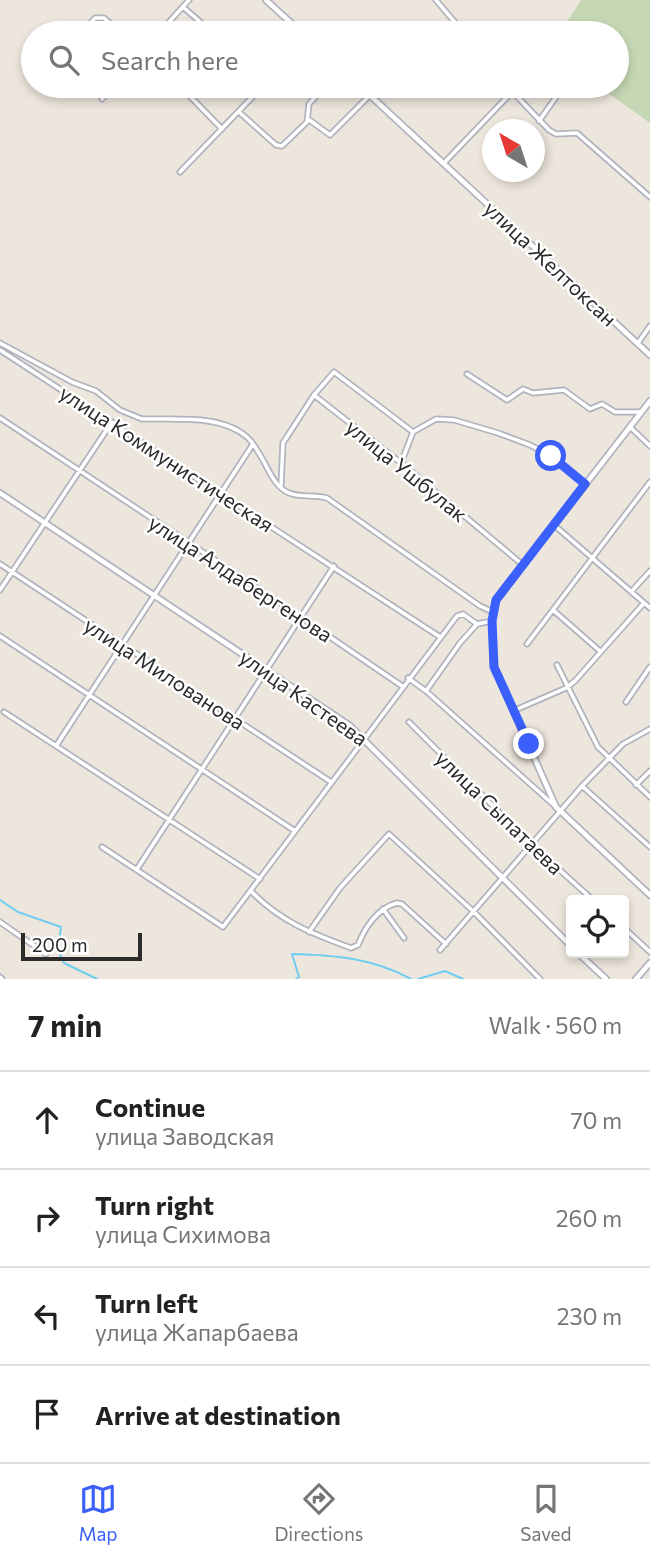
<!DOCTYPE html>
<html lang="en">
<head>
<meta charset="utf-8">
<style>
	:root { --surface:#fff; --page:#f6f6f6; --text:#222; --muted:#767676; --line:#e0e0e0; --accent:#3b5ffb }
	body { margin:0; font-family:Commissioner,sans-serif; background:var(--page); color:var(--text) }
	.controls { position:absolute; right:21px; bottom:21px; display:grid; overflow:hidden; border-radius:7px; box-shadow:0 4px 10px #0003 }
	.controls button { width:63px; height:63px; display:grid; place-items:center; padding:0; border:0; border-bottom:2px solid var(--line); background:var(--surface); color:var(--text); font:35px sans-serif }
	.compass { position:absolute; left:482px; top:119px; width:63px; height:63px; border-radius:50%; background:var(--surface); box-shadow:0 4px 10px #0003; rotate:321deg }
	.scale { position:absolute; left:21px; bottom:18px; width:121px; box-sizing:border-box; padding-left:7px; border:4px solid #2b2b2b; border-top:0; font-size:19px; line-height:24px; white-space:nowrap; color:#2b2b2b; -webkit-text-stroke:5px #fff; paint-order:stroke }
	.stop { position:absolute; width:21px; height:21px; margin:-16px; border:5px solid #3b5ffb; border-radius:50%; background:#fff }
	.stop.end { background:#3b5ffb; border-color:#fff; box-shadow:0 2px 7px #0008 }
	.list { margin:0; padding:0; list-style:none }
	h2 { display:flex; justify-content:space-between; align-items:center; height:91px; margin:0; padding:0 28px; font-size:30px }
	h2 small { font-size:23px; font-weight:400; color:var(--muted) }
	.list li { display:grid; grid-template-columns:46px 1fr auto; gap:21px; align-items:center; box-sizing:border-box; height:98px; padding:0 28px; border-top:2px solid var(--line) }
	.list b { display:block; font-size:26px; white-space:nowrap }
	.list p { margin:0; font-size:23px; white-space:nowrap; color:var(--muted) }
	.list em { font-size:23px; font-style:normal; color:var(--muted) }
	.icon { flex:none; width:38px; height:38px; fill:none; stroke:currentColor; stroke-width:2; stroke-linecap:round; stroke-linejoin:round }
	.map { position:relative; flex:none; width:650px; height:979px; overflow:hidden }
	.search { position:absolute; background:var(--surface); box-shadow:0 4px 10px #0003; left:21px; right:21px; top:21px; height:77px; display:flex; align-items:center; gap:18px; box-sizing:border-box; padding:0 24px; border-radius:38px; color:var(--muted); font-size:26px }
	.sheet { height:483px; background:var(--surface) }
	nav { display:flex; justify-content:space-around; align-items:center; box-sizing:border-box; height:98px; border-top:2px solid var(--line); background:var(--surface); font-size:19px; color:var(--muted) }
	nav a { display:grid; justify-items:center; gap:4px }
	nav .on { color:var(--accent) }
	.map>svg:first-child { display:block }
	.cemetery { fill:#c5d7b4 }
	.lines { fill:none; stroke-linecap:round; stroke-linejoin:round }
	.stream { stroke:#6fcef0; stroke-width:2 }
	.minor-casing { stroke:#b1b3bf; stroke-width:7 }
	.tertiary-casing { stroke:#b1b3bf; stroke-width:8 }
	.minor { stroke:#fff; stroke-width:3.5 }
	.tertiary { stroke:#fff; stroke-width:4.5 }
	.route { stroke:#3b5ffb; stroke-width:9 }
	.labels { text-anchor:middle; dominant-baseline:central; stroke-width:5; stroke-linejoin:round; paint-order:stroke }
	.street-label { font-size:21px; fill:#2b2b2b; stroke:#fff }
</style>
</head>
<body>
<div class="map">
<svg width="650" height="979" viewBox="0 0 650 979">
	<rect width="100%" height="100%" fill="#ede6dd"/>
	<path class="cemetery" d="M581 0H650V123L598 86H617V33H560Z"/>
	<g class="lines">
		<path class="stream" d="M0 900 18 912 61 927 58 950 64 963 97 979
			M296 979 299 977 292 954C334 955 373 958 411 979
			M418 979 445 971 463 979"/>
		<defs>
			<path id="minor" d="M436 0 464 33
				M183 7 213 33
				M82 33 95 18H104L121 33
				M159 33 189 0
				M180 86 222 129
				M507 86 549 130 556 134 577 133 650 197
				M102 99 114 86
				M239 112 276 145 282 146 307 122 309 104 325 86
				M308 119 330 135 370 95
				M539 121 564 86
				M444 163 512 92
				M180 172 263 86
				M0 343 72 382 96 391 120 410 142 419C175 420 221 414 247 437 254 443 258 452 263 460 269 471 276 488 289 493 301 498 315 494 327 498L480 606 493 612
				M638 343 650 326
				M0 350 440 637
				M467 374 507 400 523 389 533 393 564 390 590 409 602 404 615 412H640
				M0 418 283 605 402 686
				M630 427 650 446
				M401 463 413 432
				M281 486 283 443 314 395
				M554 525 650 608
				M0 564 331 782
				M523 565 401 463 314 395 334 372 413 432 436 419 454 420 498 433 530 445 551 456 585 483
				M0 590 112 422
				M631 592 650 571
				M553 610 601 652
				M0 636 295 831
				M527 644 650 482
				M557 665 598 747 650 797
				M408 678 426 691 556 807
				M426 691 460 643 477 624 492 621
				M626 702 650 667
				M513 711 566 688 575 681 644 603
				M4 712 260 879
				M409 722 532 845 593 900
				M56 746 253 444
				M636 785 650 771
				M582 786 650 847
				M102 847 223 927 457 616 463 614 477 624
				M137 869 334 566
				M251 891C279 921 313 934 351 948L358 945C365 927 378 908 397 903L402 904 446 944
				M383 909 404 938
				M0 922 46 954
				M624 928 650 952
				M309 932 340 888 389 834 474 912 540 979
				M440 950 582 786 623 744 650 729
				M0 977 2 979"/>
			<path id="tertiary" d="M266 0 302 33
				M360 86 650 355
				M650 401 496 600 492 621 494 667 556 807 650 895
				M0 493 349 725 571 946
				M578 953 606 979
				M636 979 650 963"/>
		</defs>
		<use href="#minor" class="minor-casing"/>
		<use href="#tertiary" class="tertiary-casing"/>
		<use href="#minor" class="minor"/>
		<use href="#tertiary" class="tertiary"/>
	</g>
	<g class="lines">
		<path class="route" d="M529 744 494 667 492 621 496 600 585 484 551 456"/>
	</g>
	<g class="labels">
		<g class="street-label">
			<text transform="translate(551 263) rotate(43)">улица Желтоксан</text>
			<text transform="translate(167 458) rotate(33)">улица Коммунистическая</text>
			<text transform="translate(407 470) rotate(39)">улица Ушбулак</text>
			<text transform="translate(241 578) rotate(33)">улица Алдабергенова</text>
			<text transform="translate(165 673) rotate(33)">улица Милованова</text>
			<text transform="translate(304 697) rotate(35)">улица Кастеева</text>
			<text transform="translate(500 812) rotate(44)">улица Сыпатаева</text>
		</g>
	</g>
</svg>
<div class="controls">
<button><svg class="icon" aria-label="locate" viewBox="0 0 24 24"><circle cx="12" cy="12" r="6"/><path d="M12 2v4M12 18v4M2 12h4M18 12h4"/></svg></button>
</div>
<svg class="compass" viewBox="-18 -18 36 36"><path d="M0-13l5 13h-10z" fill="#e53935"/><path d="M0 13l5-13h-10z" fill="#767676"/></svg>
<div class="scale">200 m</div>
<div class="stop" style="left:551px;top:456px"></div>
<div class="stop end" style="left:529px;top:744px"></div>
<div class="search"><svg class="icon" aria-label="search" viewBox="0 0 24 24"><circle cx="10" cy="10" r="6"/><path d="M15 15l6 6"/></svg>Search here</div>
</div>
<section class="sheet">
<h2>7 min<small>Walk · 560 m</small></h2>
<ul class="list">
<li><svg class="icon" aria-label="ahead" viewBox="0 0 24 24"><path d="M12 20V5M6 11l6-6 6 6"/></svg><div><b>Continue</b><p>улица Заводская</p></div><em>70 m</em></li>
<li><svg class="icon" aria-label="right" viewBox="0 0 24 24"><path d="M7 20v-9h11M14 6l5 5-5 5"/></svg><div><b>Turn right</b><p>улица Сихимова</p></div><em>260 m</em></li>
<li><svg class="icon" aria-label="left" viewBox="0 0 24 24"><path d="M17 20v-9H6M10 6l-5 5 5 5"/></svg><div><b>Turn left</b><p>улица Жапарбаева</p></div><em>230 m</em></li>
<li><svg class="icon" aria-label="arrive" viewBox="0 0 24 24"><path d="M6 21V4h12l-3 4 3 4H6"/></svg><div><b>Arrive at destination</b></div></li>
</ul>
</section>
<nav>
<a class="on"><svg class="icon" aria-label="map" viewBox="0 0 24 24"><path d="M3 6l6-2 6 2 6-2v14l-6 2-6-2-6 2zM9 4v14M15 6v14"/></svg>Map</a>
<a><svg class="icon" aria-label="directions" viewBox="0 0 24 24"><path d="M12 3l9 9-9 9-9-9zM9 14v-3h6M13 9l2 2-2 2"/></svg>Directions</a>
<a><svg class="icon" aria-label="saved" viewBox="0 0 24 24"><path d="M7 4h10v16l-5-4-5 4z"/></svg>Saved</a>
</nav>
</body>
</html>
